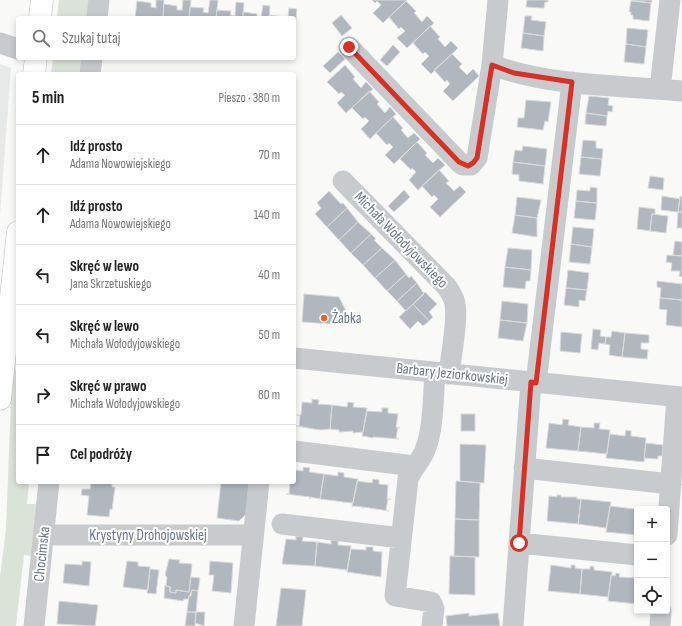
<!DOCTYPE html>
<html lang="pl">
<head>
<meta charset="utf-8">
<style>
	:root { --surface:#fff; --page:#f6f6f6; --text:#222; --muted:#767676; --line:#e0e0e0 }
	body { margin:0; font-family:"Sofia Sans Condensed",sans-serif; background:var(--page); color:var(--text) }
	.controls { position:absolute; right:12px; bottom:12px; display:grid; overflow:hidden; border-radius:4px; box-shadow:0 2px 6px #0003 }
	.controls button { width:36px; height:36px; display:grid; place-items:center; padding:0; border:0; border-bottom:1px solid var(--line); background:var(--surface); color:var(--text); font:20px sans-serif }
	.stop { position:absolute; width:12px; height:12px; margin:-9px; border:3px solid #d93025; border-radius:50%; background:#fff }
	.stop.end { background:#d93025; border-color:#fff; box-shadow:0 1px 4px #0008 }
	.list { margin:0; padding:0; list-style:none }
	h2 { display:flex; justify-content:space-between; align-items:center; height:52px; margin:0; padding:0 16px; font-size:17px }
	h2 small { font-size:13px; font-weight:400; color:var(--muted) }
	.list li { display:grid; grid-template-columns:26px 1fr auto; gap:12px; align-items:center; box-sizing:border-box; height:60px; padding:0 16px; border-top:1px solid var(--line) }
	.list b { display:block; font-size:15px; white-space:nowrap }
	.list p { margin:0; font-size:13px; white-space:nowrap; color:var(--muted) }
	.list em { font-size:13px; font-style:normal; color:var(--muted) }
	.icon { flex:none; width:22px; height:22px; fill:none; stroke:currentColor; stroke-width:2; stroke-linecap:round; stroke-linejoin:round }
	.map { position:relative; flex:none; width:682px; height:626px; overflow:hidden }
	.search { position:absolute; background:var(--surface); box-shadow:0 2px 6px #0003; left:16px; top:16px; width:280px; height:44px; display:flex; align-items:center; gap:10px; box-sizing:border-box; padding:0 14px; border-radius:4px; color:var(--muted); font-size:15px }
	.panel { position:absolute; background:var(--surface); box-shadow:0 2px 6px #0003; left:16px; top:72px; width:280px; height:412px; border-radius:4px }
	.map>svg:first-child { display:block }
	.built { fill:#e7e8e8 }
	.green { fill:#dbe2d8 }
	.building { fill:#b0b7be; stroke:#dbdbd9 }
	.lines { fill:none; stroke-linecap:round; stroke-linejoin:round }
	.major-casing { stroke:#babec2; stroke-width:23 }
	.minor { stroke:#c7cbce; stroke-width:21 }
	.major { stroke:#fff; stroke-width:22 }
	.route { stroke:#d93025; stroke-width:5 }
	.poi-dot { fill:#e86429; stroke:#fff; stroke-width:1.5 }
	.labels { text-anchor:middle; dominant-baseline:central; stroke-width:4; stroke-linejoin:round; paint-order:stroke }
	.street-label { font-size:15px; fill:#687889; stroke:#fff }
	.poi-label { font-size:15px; fill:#687889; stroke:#fff; text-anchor:start }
</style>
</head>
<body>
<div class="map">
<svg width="682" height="626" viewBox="0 0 682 626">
	<rect width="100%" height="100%" fill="#f9f9f7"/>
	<path class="built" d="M0 64 11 68 0 215Z"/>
	<path class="green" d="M59 0H91L89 18H57Z
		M53 58H85L84 74H51Z
		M18 364V482H29L27 504H39L34 556 24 555 16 626H0V577L6 529 11 400 14 374Z"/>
	<path class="building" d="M156 0H164L163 18H135L137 1 151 3V7L156 8Z
		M183 0H191L189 18H163L164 4 177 6V10H182Z
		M210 0H218L216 18H189L190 7 204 8 203 12 208 13Z
		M372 0H407L383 23 373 13 381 5 377 1 375 3Z
		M527 0H548V2H545L544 8H540L526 7Z
		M631 0H652L651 3Z
		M406 1 416 11 414 13 422 22 427 16 434 23 407 48 397 38 405 31 401 27 399 29 389 17Z
		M631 1 651 3 649 21 633 19V15H631V12H629Z
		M236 2 244 3 243 18H216L217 10 231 11 230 15 235 16Z
		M263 5 270 6 269 18H261Z
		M289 8 297 9 294 38V18H288Z
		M243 12 257 14V18H243Z
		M269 15 283 17V18H269Z
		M341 15 352 28 342 36 332 23Z
		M525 16H532L531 20 546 22 544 36 523 33Z
		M430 26 440 37 438 39 445 47 451 41 458 48 431 74 421 64 429 56 425 52 423 54 413 43Z
		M627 28 648 30 646 47 626 44Z
		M523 33 544 36 543 51 521 48Z
		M626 44 646 47 644 64 624 62Z
		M393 45 400 52 387 66 380 60Z
		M338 52 345 59 330 73 323 66Z
		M452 54 462 64 459 67 467 75 473 69 479 76 453 101 443 91 450 84 447 80 445 82 434 70Z
		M345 65 355 77 353 79 361 88 366 82 373 89 346 113 337 103 345 95 341 92 339 94 327 82Z
		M369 91 379 102 377 104 385 113 390 107 396 114 370 139 361 129 369 121 365 117 363 119 352 108Z
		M589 96 609 98 608 105 613 106 612 112 608 111 607 116 586 113Z
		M526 100 551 102 548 122 545 121 543 130 517 127 518 118H524Z
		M586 113 607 116 606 126 585 124Z
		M393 117 403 128 401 130 408 138 414 133 420 139 394 164 385 155 393 147 389 143 387 145 376 133Z
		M583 140 596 141V148L603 149 602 159 581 157Z
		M417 142 427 153 425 155 433 163 438 158 445 165 418 190 409 180 416 172 412 168 411 170 400 159Z
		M523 146 547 149 545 166 513 162 515 150 522 151Z
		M581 157 602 159 600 176 579 174Z
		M513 162 545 166 543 184 519 181V175L512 174Z
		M439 170 449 181 446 183 454 191 460 186 466 192 440 217 430 207 438 199 434 195 432 197 422 186Z
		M650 176 664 178 663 190 648 188Z
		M590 187 597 188V203L576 201 577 190 590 191Z
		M404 190 410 197 394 212 388 206Z
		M329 191 341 204 343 203 347 208 327 227 315 214 321 208 317 203Z
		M662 196 680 199 678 212 661 210Z
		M680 196 682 197V212H678Z
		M517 197 541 200 537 218 515 215Z
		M576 201 597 203 595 220 574 218Z
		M639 207 655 209V214H652L650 231 637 229Z
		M347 208 358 222 339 240 327 227Z
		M678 212H682V228H677Z
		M652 214 668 216 666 233 650 231Z
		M515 215 537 218V237L512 233Z
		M358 222 371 234 351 253 339 240Z
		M573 227 594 229 592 247 571 244Z
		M371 234 376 239 374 240 382 248 363 265 351 253Z
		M675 241 682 242V256L673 255Z
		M571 244 592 247 590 264 569 262Z
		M382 248 395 260 375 278 363 265Z
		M508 248 532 250 531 270 505 267Z
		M667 255 682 256V277L679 276 680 271H671L672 263 666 262Z
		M395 260 406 274 387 291 375 278Z
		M505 267 531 270 530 281H526L525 289 503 287Z
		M568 270 589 273 587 290 566 288Z
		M406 274 409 278 411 276 417 283 397 301 387 291Z
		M657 281 682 284V300L660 298 661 288 657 287Z
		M417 283 424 294 406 311 397 301Z
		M566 288 587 290 585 301 579 300V307L564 305Z
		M425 292 437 304 429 312 433 317 429 321 413 304Z
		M304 294 339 297 346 311 345 325 302 322Z
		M660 298 682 300V327L666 325 667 310 659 309Z
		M502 301 528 304 527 323 500 320Z
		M413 304 429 321 423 326 418 321 410 329 399 317Z
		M500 320 527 323 523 341 498 338Z
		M593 329 601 330 600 336 606 337 605 344 599 343 598 350 591 349Z
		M612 331 625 333 622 357 609 355 610 345 605 344 606 337H611Z
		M561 332 582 334 580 353 560 351Z
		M625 333 649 335V343H641V349L648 350 647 359 622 357Z
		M312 399 319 400 318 404 332 405 330 429 320 430 296 426H299L300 416 297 415H301L302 402 312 403Z
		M348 402 354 403 353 407 367 408 363 432 353 433V431L339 432V430L330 429 332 405 347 407Z
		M382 408H388V413L398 414 396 427 400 428 398 427 396 438 399 439 373 437V438L363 436 362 437 367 411 382 412Z
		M461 414H475V431H461Z
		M563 419 569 420 568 425 581 427 578 451 546 448 549 423 562 425Z
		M594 423H600L599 429 610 430 607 454 578 451 581 427 594 428Z
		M626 430 631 431V436L646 438 644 462 606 458 610 434 625 436Z
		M646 443 663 445 662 456H658V459L644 458Z
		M460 444 486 445 484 483 460 481Z
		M303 467 310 468 309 472 324 474 320 499 310 497V499V497L286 494H289L290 483H287L294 482V470L303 471Z
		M338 472 344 473V477L358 479 353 503 343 502V503V502L330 500V501L329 500 320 499 324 474 338 476Z
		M373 479 379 480V484L388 485 387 499H391H388L386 510 389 511 363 507V509V507L353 506 352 507 357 481 372 483Z
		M456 481 480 483 479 520 455 519Z
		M91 482H112V487H115L112 510 110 509 109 517 87 515 89 496 81 495 82 489H90Z
		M221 482H250L247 513 239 521 217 518Z
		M557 495H561V497H577V499H581L578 524 547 521 549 496 557 497Z
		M581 499 611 502 606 528 578 524Z
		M610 506 635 509V507L639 508 637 509V535L606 532Z
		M455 519 479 520V557L454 556Z
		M296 536 303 537 302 541 317 542 315 566 282 564 286 539 296 540Z
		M331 540 338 541V545L351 546 347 570 315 566 317 542 331 544Z
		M366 547H373V551L382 552 381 577 347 572 351 549 366 550Z
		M450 556 475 557V595L449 594Z
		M169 559 180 560 179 563 192 564 189 592 176 590V593L170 592V587L166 586 167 577 165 575Z
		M82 561 91 562 89 586 63 583 65 564 82 565Z
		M127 561 138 562V566L150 567 148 590 123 587Z
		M210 561 233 563 231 593 212 591 214 575H209Z
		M551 565 571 568V565H575V568L582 569 580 594 548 591Z
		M590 566 594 567V570L612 572 608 597 580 594 582 569H590Z
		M150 569 159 570 156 594 147 593Z
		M616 573 620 574 619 577 637 578V604L608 601 611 575 615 576Z
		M191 577 200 578 198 591 192 590 188 599H184L183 601 164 598 165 585 170 587V592L176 593V590L189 592Z
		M281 588 306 590 302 626H276Z
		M192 590 198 591 196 612H187L189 596H191Z
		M59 601 98 605 95 626 57 624Z
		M187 612H196L195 626H185Z
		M196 612H205L204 626 195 623Z
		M469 613V616L498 613 500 626H447L446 616Z"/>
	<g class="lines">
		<defs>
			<path id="major" d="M40 18 42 0
				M34 74 36 58
				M0 399 18 232"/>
		</defs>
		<use href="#major" class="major-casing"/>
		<path class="minor" d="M97 18 99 0
			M0 43 18 49
			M349 47 459 162 463 165H471L477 158 492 65 498 0
			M492 65C552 87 620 85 682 91
			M90 74 92 58
			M660 89 670 0
			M343 181 447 287C450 292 454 297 455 304 458 320 451 356 449 374
			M294 358 682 397
			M536 383 572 82
			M294 451 414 466
			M524 468 671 484
			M282 524 401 538
			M44 535H253
			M667 535 677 397
			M519 543 637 555
			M34 626 49 482
			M244 626 259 482
			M432 626 434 609 431 602 395 596 408 479C412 468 421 461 425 450 434 428 433 396 435 372
			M513 626 531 382
			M660 626 661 611"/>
		<use href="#major" class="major"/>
	</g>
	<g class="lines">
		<path class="route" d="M349 47 459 162 468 166 473 163 477 158 492 65 514 73 572 82 536 383 531 382 519 543"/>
	</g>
	<circle class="poi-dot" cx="324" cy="318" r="4"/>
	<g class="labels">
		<g class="street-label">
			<text transform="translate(401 240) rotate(46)">Michała Wołodyjowskiego</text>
			<text transform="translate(452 374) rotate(6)">Barbary Jeziorkowskiej</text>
			<text x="148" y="535">Krystyny Drohojowskiej</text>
			<text transform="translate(42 554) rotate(-84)">Chocimska</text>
		</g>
		<g class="poi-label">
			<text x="332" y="318">Żabka</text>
		</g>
	</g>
</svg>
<div class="controls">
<button>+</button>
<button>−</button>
<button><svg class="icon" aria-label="locate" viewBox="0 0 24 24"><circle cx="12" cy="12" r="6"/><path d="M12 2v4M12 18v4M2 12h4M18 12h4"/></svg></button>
</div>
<div class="stop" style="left:519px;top:543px"></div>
<div class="stop end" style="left:349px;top:47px"></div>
<div class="search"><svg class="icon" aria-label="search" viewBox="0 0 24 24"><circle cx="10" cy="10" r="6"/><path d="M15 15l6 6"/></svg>Szukaj tutaj</div>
<section class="panel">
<h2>5 min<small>Pieszo · 380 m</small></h2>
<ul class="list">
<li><svg class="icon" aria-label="ahead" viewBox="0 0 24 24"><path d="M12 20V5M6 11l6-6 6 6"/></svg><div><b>Idź prosto</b><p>Adama Nowowiejskiego</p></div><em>70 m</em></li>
<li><svg class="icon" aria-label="ahead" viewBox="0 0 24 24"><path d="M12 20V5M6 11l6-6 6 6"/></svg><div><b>Idź prosto</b><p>Adama Nowowiejskiego</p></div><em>140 m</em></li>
<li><svg class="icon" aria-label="left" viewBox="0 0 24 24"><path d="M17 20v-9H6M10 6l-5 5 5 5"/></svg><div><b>Skręć w lewo</b><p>Jana Skrzetuskiego</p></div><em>40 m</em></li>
<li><svg class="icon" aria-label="left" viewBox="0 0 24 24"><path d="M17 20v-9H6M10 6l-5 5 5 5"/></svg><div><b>Skręć w lewo</b><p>Michała Wołodyjowskiego</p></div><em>50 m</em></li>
<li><svg class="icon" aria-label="right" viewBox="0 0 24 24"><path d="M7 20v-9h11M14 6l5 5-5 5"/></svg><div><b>Skręć w prawo</b><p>Michała Wołodyjowskiego</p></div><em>80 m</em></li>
<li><svg class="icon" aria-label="arrive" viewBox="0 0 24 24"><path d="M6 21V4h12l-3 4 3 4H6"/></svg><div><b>Cel podróży</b></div></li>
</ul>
</section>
</div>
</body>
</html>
